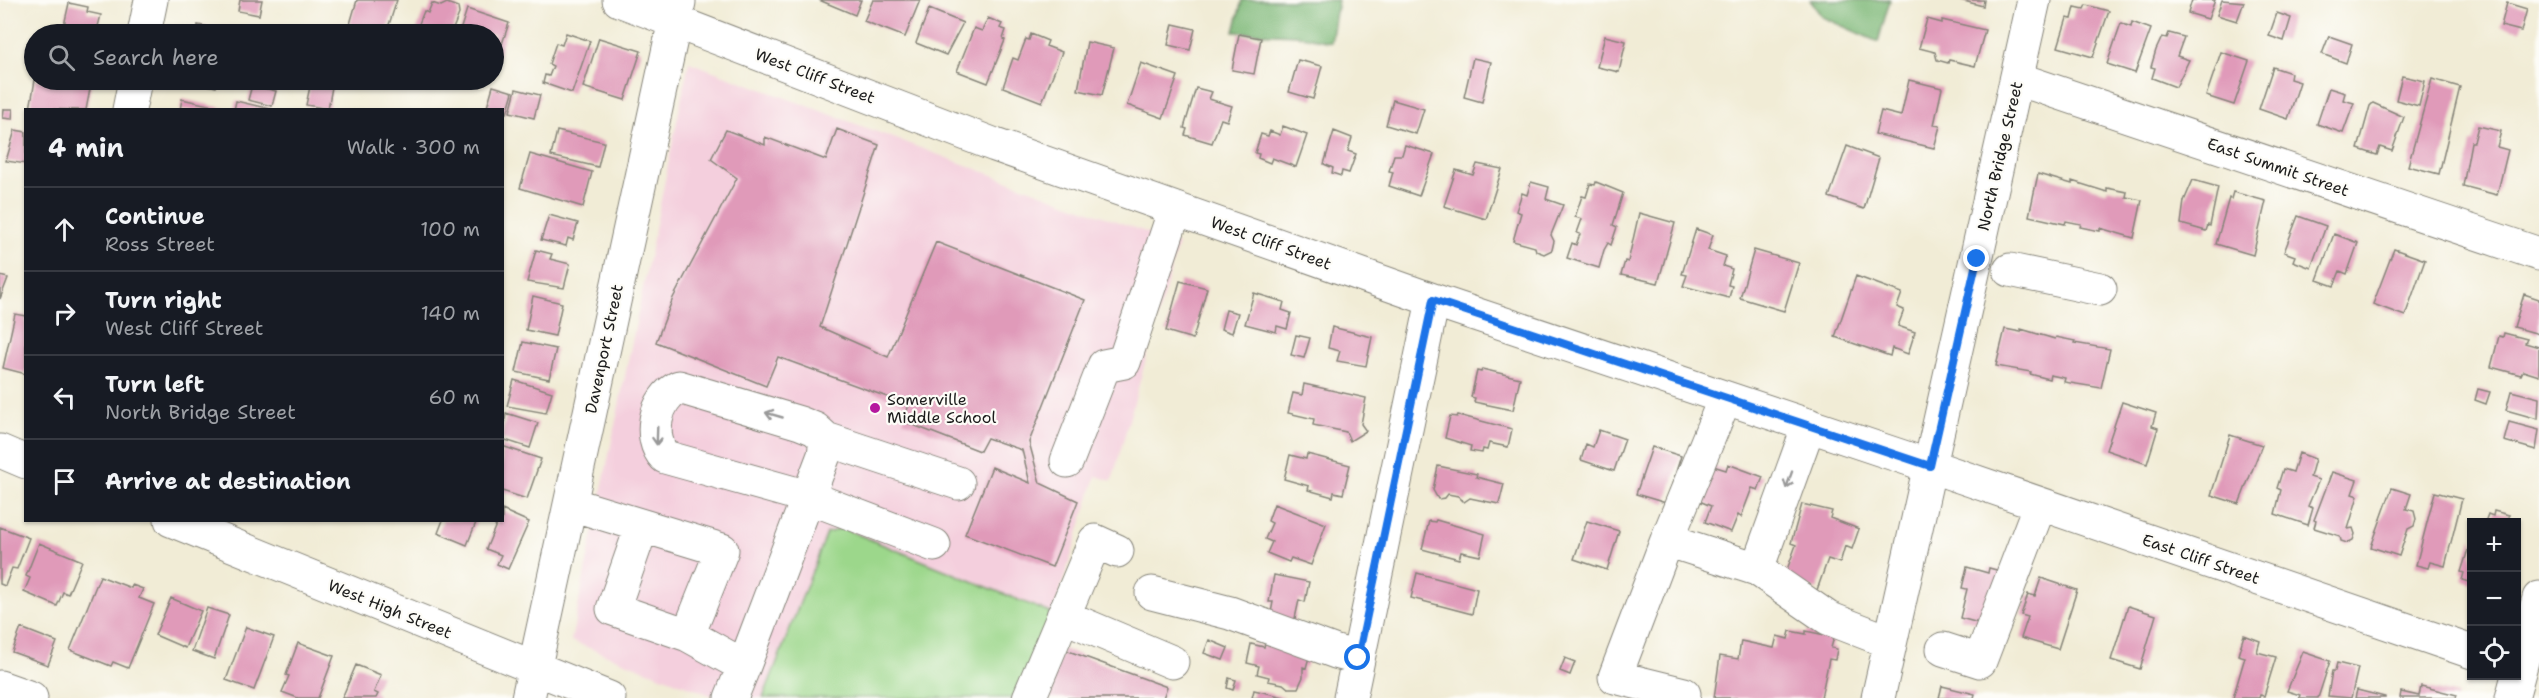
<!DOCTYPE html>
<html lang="en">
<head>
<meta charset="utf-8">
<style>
	:root { --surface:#171b24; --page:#20242c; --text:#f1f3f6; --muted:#9ea1a6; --line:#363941 }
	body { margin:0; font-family:"Shantell Sans",sans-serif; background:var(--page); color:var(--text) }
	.controls { position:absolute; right:18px; bottom:18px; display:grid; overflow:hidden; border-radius:0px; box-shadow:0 2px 4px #0004 }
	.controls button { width:54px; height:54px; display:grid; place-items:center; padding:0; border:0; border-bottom:2px solid var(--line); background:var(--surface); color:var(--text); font:30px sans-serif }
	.stop { position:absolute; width:18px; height:18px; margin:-14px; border:4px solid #1a73e8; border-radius:50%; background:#fff }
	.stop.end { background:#1a73e8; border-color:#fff; box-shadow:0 2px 6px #0008 }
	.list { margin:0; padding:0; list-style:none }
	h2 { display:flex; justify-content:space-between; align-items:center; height:78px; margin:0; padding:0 24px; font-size:26px }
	h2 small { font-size:20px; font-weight:400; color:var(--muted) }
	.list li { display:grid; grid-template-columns:39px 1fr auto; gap:18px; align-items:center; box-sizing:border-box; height:84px; padding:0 24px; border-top:2px solid var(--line) }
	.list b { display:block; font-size:22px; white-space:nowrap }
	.list p { margin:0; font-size:20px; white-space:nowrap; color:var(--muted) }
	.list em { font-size:20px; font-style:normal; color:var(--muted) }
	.icon { flex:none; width:33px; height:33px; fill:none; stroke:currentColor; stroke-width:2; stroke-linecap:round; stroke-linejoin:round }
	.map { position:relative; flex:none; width:2539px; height:698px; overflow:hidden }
	.search { position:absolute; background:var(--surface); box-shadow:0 2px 4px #0004; left:24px; top:24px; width:480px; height:66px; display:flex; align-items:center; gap:15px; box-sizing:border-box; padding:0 21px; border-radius:33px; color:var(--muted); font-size:22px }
	.panel { position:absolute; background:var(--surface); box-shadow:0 2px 4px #0004; left:24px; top:108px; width:480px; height:414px; border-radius:0px }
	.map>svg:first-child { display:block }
	.built { fill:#f4cfdd }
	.green { fill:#9cd78b; stroke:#5c7a54; stroke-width:1.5 }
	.forest { fill:#7db877; stroke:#4c6a4a; stroke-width:1.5 }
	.building { fill:#e09ab9 }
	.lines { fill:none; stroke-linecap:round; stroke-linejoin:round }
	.minor-casing { stroke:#868479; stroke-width:35 }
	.minor { stroke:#fff; stroke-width:33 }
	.oneway { stroke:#999 }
	.route { stroke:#1a73e8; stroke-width:8 }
	.poi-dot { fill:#b5179e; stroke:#fdfcf7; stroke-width:2 }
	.labels { text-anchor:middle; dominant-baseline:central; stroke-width:4.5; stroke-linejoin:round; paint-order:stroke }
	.street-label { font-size:16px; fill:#1c1c1c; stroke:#fdfcf7 }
	.poi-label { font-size:16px; fill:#1c1c1c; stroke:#fdfcf7; text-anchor:start }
</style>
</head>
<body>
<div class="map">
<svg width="2539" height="698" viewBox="0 0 2539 698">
	<rect width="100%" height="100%" fill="#fdfcf7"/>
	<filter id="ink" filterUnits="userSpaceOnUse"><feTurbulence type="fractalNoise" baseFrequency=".0167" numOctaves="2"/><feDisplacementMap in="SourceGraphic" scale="12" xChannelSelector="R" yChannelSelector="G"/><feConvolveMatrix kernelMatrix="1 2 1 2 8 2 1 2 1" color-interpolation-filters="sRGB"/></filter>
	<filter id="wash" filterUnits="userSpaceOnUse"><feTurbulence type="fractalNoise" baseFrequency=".008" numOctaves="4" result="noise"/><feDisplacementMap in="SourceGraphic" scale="24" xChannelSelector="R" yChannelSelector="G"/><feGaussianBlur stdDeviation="1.35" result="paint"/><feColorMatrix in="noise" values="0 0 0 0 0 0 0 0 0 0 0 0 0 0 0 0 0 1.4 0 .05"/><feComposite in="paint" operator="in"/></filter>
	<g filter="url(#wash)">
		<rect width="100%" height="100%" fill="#f1ecd6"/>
		<path class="built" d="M689 62 1178 244 1112 481 1096 476 1053 614 1019 698H718L571 641Z"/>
		<path class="green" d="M842 528 1053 614 1019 698H763L827 533Z"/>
		<path class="forest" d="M1242 0H1338L1331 42 1296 35 1234 32Z
			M1810 0H1890L1878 42 1822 17Z"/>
		<g id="blocks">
			<path class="building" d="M240 0H262L259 15 238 11Z
				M357 0H397L386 34H351L354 26 350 24Z
				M819 0H861L855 15Z
				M873 0H920L905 37 864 21Z
				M1960 0H1984L1983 6Z
				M2192 0H2215L2208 19 2188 13Z
				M2222 0 2244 2 2237 21 2217 15Z
				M69 3 88 7 87 12 101 15 96 34 63 30Z
				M432 3 441 6 447 3 458 7 459 14 451 34H415L424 11 428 13Z
				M2507 3 2527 9 2521 31 2501 26Z
				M2086 5 2109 11 2093 57 2058 47 2067 18 2072 19 2075 7 2084 9Z
				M467 9 509 23 494 68V34H459Z
				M929 9 963 23 946 55 916 43Z
				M2277 13 2291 18 2284 41 2269 36Z
				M988 18 1002 24 1000 28 1006 30 1003 39 1005 40 988 83 957 71 974 28 982 31Z
				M1927 19 1942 23V20L1985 30 1975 66 1949 60 1948 63 1937 60 1935 52 1919 48Z
				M2132 22 2151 29 2135 73 2107 64 2121 23 2131 27Z
				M1173 24 1195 29 1190 50 1168 45Z
				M198 25 224 30V27L238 30 237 34H197Z
				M566 33 590 41 572 93 543 83 545 75 549 76 553 66 549 64 556 43 562 45Z
				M2169 33 2184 37 2177 56 2189 60 2176 87 2152 78 2155 68 2151 67 2156 50 2162 37 2167 38Z
				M1031 34 1048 41 1046 46 1062 52 1042 102 1003 87 1013 58 1018 60 1026 39 1029 40Z
				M1239 34 1261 38 1254 74 1232 70Z
				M1605 36 1626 41 1619 72 1597 67Z
				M2329 36 2352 44 2346 63 2322 54Z
				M599 38 641 51 625 100 583 87Z
				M1087 42 1114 48 1102 95 1078 90Z
				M2221 52 2249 61 2234 105 2206 96Z
				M1473 58 1491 62 1482 102 1464 97Z
				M1298 60 1322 66 1313 99 1289 92Z
				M1141 63 1178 76 1163 118 1127 105Z
				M2273 67 2291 73 2290 79 2300 82 2288 119 2259 109Z
				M2402 76 2425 81 2419 106 2396 100Z
				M2432 79 2460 87 2439 174 2408 166Z
				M35 80H86V84H91L86 110 30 109Z
				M186 80H218L216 87Z
				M1909 80 1942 88 1934 125 1940 126 1934 148 1875 134 1881 111 1901 116Z
				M311 82 332 87 328 109 306 105Z
				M252 85 276 91 272 106 248 100Z
				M493 86 513 92 507 113 487 107Z
				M1196 88 1212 92 1209 99 1232 106 1227 121 1221 119 1212 143 1185 135 1187 129 1184 128Z
				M2329 88 2345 93 2343 100 2354 103 2343 133 2317 124Z
				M516 89 540 95 534 118 510 112Z
				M182 99 226 109V110H180Z
				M1393 100 1424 109 1416 134 1386 125Z
				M236 101 271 109V110H234Z
				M2373 103 2404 117 2392 151 2380 147 2377 155 2358 149 2370 106Z
				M4 109H13L12 119 3 118Z
				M1283 126 1307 135 1296 167 1272 158 1270 163 1258 158 1259 154 1255 153 1261 134 1268 136 1270 131 1280 135Z
				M2478 126 2501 131 2497 147 2508 150 2497 195 2463 186 2471 142H2474Z
				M837 129 879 145 820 327 888 357 936 242 1085 300 1029 442 1040 483 1078 501 1052 567 965 534 992 467 1030 483 1022 450 987 438 980 451 903 421 909 405 778 357 766 386 656 342 673 298 737 178 711 159 726 130 765 145V137L826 160Z
				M15 130 26 132V164L6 161Z
				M557 131 604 142 598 167 551 156Z
				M1334 131 1352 138 1348 151 1356 154 1349 173 1342 171 1341 176 1332 173 1333 168 1324 164Z
				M1405 145 1434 154 1419 196 1389 186 1393 172 1389 171 1394 155H1402Z
				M1847 146 1879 158 1864 209 1829 197Z
				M530 154 592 172 583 207 520 188Z
				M1477 164 1502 169 1486 219 1444 206 1456 170 1473 175Z
				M2038 174 2072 184V181L2107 192V188L2127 192 2126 197 2142 200 2134 238 2100 228V231L2080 227 2081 224 2066 221 2065 224 2029 216Z
				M2193 180 2218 187 2210 226 2208 225 2206 231 2181 224 2184 201Z
				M1531 182 1549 187 1546 199 1563 205 1551 235 1554 241 1552 250 1544 254 1536 251 1535 247 1513 241 1521 213 1516 211 1522 193 1527 195Z
				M1596 182 1623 193 1613 225 1617 227 1611 245 1608 243 1604 250 1599 268 1567 258 1572 243 1576 245 1580 234 1577 233 1582 219 1575 217 1582 196 1586 197 1590 184 1595 185Z
				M2233 192 2266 201 2253 255 2216 244 2229 198 2231 199Z
				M1639 213 1675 223 1658 283 1621 275 1625 261 1628 262Z
				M549 215 578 223 573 240 568 238 566 246 541 240Z
				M2298 216 2326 226 2311 268 2293 261 2295 256 2284 252Z
				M1696 229 1713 235 1708 250 1726 256 1723 266 1732 269 1728 285 1732 286 1729 298 1683 286 1687 275 1682 274Z
				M2334 234 2358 243 2347 274 2340 271 2334 286 2317 280Z
				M2394 249 2425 260 2405 316 2373 304Z
				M536 250 552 254 550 259 570 264 564 288 527 282Z
				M1754 250 1799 263 1784 311 1740 298Z
				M0 276 8 278 0 299Z
				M1856 276 1902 293 1897 307 1904 310 1898 326 1915 332 1908 354 1892 348 1890 356 1835 337Z
				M1180 281 1207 288 1193 339 1166 331Z
				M1254 293 1284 302 1282 310 1291 313 1287 329 1277 326 1276 332 1245 324Z
				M2524 294 2539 299V334L2514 327Z
				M533 296 562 303 555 336 526 330Z
				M1226 310 1238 313 1232 333 1221 329Z
				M15 314 26 316V374L3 368Z
				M1332 327 1372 337 1366 366 1337 361 1340 351 1328 348Z
				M2005 329 2021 332V329L2055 339 2056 337 2075 341 2074 343 2110 349 2101 388 2064 382 2065 378 2050 375 2049 379 2030 374 2031 372 1996 366Z
				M2504 333 2527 339 2525 343 2539 347V376L2523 371 2521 375 2491 367 2499 336 2503 337Z
				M1296 335 1310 338 1304 358 1291 355Z
				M523 342 556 349 549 379 516 372Z
				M1482 369 1520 378 1513 410 1474 402 1475 398 1471 397 1477 371 1481 372Z
				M514 380 552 392 546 413 507 406Z
				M1304 384 1366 398 1361 424 1366 431 1350 441 1346 432 1313 425 1314 419 1288 413 1293 393 1302 395Z
				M2478 389 2490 392 2486 404 2475 400Z
				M2511 391 2539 398 2538 419 2506 410Z
				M2122 402 2156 413 2152 426 2158 428 2147 464 2106 450Z
				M506 413 538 423 530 448 502 439Z
				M1458 415 1512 429 1508 447 1489 443 1487 450 1483 449 1482 453 1470 451 1471 446 1445 438 1450 416 1457 417Z
				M2509 422 2539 430 2536 450 2504 441Z
				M1599 430 1625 439 1614 471 1581 460 1586 444 1593 447Z
				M2230 435 2262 445 2239 504 2211 495Z
				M502 446 541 459 527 499 502 491Z
				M1652 447 1681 456 1666 503 1636 494Z
				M2299 453 2315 459 2310 477 2319 480 2308 506 2313 508 2308 525 2275 514 2281 490 2277 488 2283 469 2293 472Z
				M1307 454 1350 465 1343 494 1334 492 1333 497 1308 490 1309 486 1284 479 1290 455 1306 459Z
				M1728 464 1763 477 1758 490 1752 488 1741 517 1738 515 1731 532 1705 522 1711 506 1697 500 1713 466 1726 470Z
				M1438 466 1477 474 1476 477 1504 484 1499 504 1470 498 1464 502 1458 496 1448 494 1445 498 1438 499 1433 490Z
				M2332 472 2357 480 2352 494 2358 496 2348 529 2353 528 2355 534 2353 540 2347 543 2341 541 2340 536 2314 528 2316 521 2314 520Z
				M2392 488 2411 494 2406 509 2414 511 2416 519 2414 526 2408 529 2399 556 2371 547Z
				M2435 492 2462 499 2445 566 2430 562 2428 568 2416 565Z
				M1274 504 1326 524 1311 565 1291 558 1289 562 1267 553 1272 542 1265 539 1272 523 1268 521Z
				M1802 504 1832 511 1830 518 1859 529 1852 549 1845 546 1840 563 1828 559 1817 590 1784 578 1796 545 1791 543Z
				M502 510 529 522 508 569 497 564 501 555 486 549 498 520H502Z
				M2494 511 2509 515 2507 519 2516 522H2485L2488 514 2493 516Z
				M443 520H477L467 545 438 533Z
				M1436 520 1485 534 1480 556 1461 552 1459 559 1422 549 1429 521 1435 522Z
				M1587 521 1619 531 1607 570 1574 559Z
				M0 527 29 538 17 569 12 568 5 586 0 584Z
				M2472 537V583L2462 580 2464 573 2461 572Z
				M39 543 82 561 68 594 63 592 57 606 24 592 30 578 26 576Z
				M1967 567 1988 573 1989 568 2004 572 1979 623 1960 618 1967 589 1962 588Z
				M1417 573 1477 589 1472 614 1411 598Z
				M1274 575 1309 582 1305 602 1299 600 1294 623 1270 618 1273 602H1269Z
				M100 576 131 588 132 585 143 589 139 598 154 604 128 668 113 662 111 666 70 650Z
				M2041 578 2077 590 2058 649 2021 638 2028 617 2021 615 2028 594 2035 596Z
				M171 598 201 611 185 648 155 635Z
				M2128 606 2156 615 2140 669 2111 660Z
				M207 608 229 615 214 659 192 651Z
				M246 627 274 637 254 690 226 680Z
				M21 628 57 642 48 665 12 652Z
				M1790 631 1806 634V631L1834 637 1831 648 1837 649 1835 660 1829 659 1821 698H1714L1720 656 1738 659 1741 641 1774 648 1777 636 1788 639Z
				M2244 635 2260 641 2257 652 2276 657 2264 696 2260 695 2259 698H2233L2245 657 2238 655Z
				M1266 638 1309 657 1306 668 1303 667V677L1298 688H1288L1283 684 1268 681 1269 677 1257 674 1259 666 1247 663 1251 644 1264 647Z
				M1209 640 1228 648 1223 660 1204 653Z
				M298 643 334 656 318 698H298L282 692 289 676 286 675Z
				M1063 649 1167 687 1163 698H1045Z
				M2303 652 2330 661 2318 698H2299L2300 695 2287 691Z
				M1565 658 1575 662 1570 675 1560 671Z
				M2337 663 2358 668 2351 698 2328 696 2332 671H2335Z
				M356 665 381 675 374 692 378 694 376 698H342Z
				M1229 678 1236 680 1233 690 1227 688Z
				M1942 686 1975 694 1974 698H1939Z
				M2421 686 2457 695 2456 698H2400L2401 692 2419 696Z
				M1254 690 1284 697V698H1252Z
				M2357 690 2385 697V698H2355Z"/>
		</g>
	</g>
	<g filter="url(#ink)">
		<use href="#blocks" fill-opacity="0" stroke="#868479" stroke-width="1.5"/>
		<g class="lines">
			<defs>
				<path id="minor" d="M619 0 995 145 1433 300 1930 466 2472 652
					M144 34 151 0
					M2018 79 2539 254
					M129 110 135 80
					M2010 270 2100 289
					M1725 398 1667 540 1757 569
					M1809 425 1757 569 1828 618 1890 642
					M0 451 26 462
					M1067 461 1104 366 1124 362 1175 209
					M571 504 722 550 688 635 613 609 642 526
					M171 520 609 698
					M1667 540 1615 677 1684 694 1683 698
					M934 545 808 497 665 457C647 438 655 398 679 387L800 423 815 429 826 439 958 483
					M1152 593 1230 613 1336 652 1358 658
					M1063 616 1172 662
					M688 635 744 666 824 455 826 439
					M1943 649 1980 661 2040 504
					M0 687 31 698
					M528 698 679 2
					M731 698 744 666
					M1029 698 1095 541 1117 551
					M1350 698 1433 300
					M1878 698 2034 0
					M2512 698 2539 598"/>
			</defs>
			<use href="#minor" class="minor-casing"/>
			<use href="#minor" class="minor"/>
		</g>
		<defs><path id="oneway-shaft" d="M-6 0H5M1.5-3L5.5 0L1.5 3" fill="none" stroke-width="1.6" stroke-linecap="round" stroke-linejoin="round" transform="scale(1.5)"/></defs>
		<g class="oneway">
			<use href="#oneway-shaft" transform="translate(774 415) rotate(-164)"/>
			<use href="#oneway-shaft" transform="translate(657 436) rotate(92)"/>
			<use href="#oneway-shaft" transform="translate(1789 480) rotate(110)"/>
		</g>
	</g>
	<g class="lines" filter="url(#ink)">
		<path class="route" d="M1358 658 1433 300 1930 466 1977 259"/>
	</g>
	<circle class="poi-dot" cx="875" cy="408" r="6"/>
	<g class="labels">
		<g class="street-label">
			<text transform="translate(815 76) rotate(21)">West Cliff Street</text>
			<text transform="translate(2000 156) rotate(-77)">North Bridge Street</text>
			<text transform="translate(2278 167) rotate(19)">East Summit Street</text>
			<text transform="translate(1271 243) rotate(20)">West Cliff Street</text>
			<text transform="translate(604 349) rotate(-78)">Davenport Street</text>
			<text transform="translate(2201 559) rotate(19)">East Cliff Street</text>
			<text transform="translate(390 609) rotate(22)">West High Street</text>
		</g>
		<g class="poi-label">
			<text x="887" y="399">Somerville<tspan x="887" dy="18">Middle School</tspan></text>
		</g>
	</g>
</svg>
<div class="controls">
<button>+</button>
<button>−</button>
<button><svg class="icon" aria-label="locate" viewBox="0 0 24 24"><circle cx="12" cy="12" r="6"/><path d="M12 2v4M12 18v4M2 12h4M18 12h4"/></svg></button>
</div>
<div class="stop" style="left:1358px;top:658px"></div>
<div class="stop end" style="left:1977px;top:259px"></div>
<div class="search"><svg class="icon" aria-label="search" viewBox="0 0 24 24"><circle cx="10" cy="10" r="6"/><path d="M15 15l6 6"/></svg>Search here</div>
<section class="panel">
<h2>4 min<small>Walk · 300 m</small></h2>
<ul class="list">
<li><svg class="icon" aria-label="ahead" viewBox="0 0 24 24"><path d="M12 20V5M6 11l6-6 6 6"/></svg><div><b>Continue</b><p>Ross Street</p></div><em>100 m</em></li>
<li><svg class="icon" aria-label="right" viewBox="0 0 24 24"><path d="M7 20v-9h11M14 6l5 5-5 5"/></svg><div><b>Turn right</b><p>West Cliff Street</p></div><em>140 m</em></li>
<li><svg class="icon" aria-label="left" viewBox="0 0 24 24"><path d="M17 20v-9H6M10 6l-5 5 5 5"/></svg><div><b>Turn left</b><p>North Bridge Street</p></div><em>60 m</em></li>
<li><svg class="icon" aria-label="arrive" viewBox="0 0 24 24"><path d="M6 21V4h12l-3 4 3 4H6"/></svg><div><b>Arrive at destination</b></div></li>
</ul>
</section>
</div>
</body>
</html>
